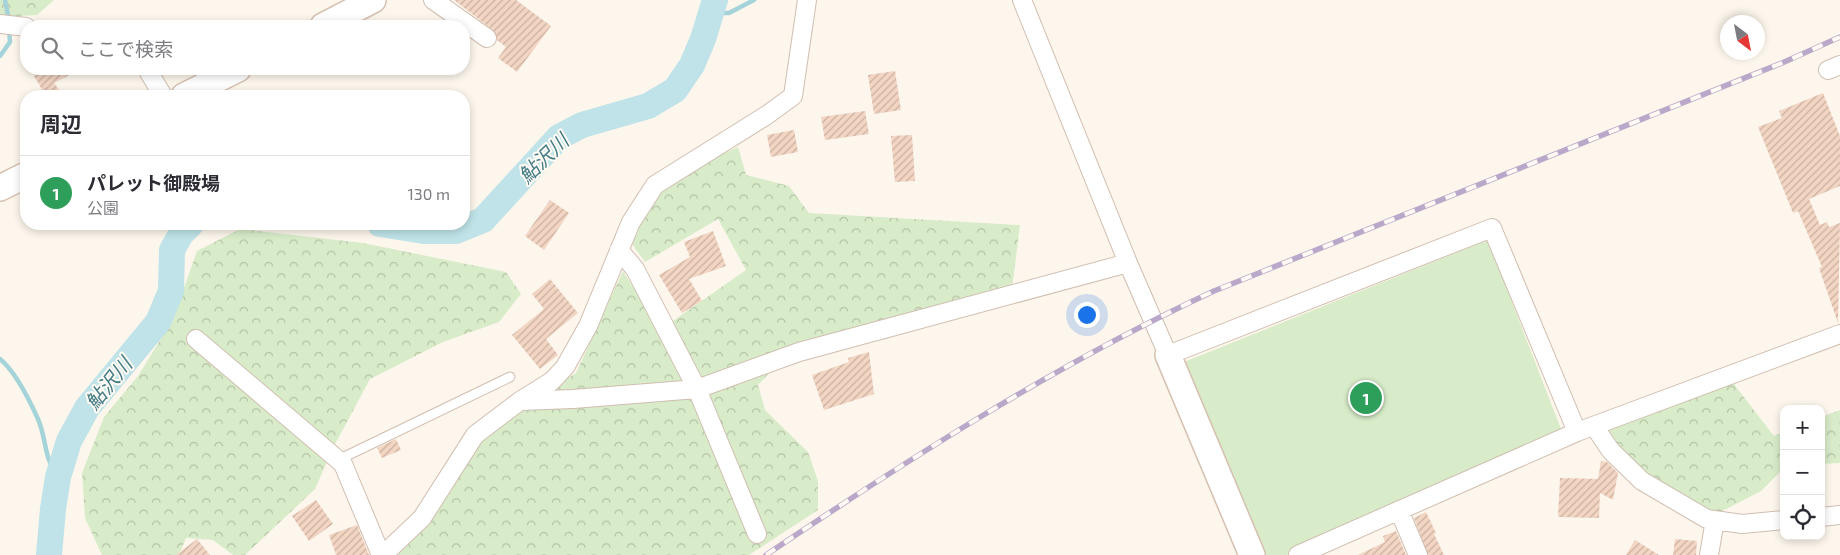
<!DOCTYPE html>
<html lang="ja">
<head>
<meta charset="utf-8">
<style>
	:root { --surface:#fff; --page:#f7f7f7; --text:#2b2b33; --muted:#7c7c81; --line:#e1e1e2; --accent:#e76f51 }
	body { margin:0; font-family:"Exo 2","Noto Sans JP",sans-serif; background:var(--page); color:var(--text) }
	.controls { position:absolute; right:15px; bottom:15px; display:grid; overflow:hidden; border-radius:10px; box-shadow:0 2px 8px #0003 }
	.controls button { width:45px; height:45px; display:grid; place-items:center; padding:0; border:0; border-bottom:1px solid var(--line); background:var(--surface); color:var(--text); font:25px sans-serif }
	.compass { position:absolute; left:1720px; top:15px; width:45px; height:45px; border-radius:50%; background:var(--surface); box-shadow:0 2px 8px #0003; rotate:148deg }
	.you { position:absolute; left:1086px; top:314px; width:18px; height:18px; margin:-12px; border:4px solid #fff; border-radius:50%; background:#1a73e8; box-shadow:0 0 0 8px #1a73e833 }
	.badge { display:grid; place-items:center; width:32px; height:32px; border-radius:50%; background:var(--accent); color:#fff; font-size:16px; font-weight:700 }
	.pin { position:absolute; translate:-50% -50%; border:2px solid #fff; box-shadow:0 1px 5px #0006 }
	.list { margin:0; padding:0; list-style:none }
	h2 { display:flex; justify-content:space-between; align-items:center; height:65px; margin:0; padding:0 20px; font-size:21px }
	h2 small { font-size:16px; font-weight:400; color:var(--muted) }
	.list li { display:grid; grid-template-columns:32px 1fr auto; gap:15px; align-items:center; box-sizing:border-box; height:75px; padding:0 20px; border-top:1px solid var(--line) }
	.list b { display:block; font-size:19px; white-space:nowrap }
	.list p { margin:0; font-size:16px; white-space:nowrap; color:var(--muted) }
	.list em { font-size:16px; font-style:normal; color:var(--muted) }
	.icon { flex:none; width:28px; height:28px; fill:none; stroke:currentColor; stroke-width:2; stroke-linecap:round; stroke-linejoin:round }
	.map { position:relative; flex:none; width:1840px; height:555px; overflow:hidden }
	.search { position:absolute; background:var(--surface); box-shadow:0 2px 8px #0003; left:20px; top:20px; width:450px; height:55px; display:flex; align-items:center; gap:12px; box-sizing:border-box; padding:0 18px; border-radius:20px; color:var(--muted); font-size:19px }
	.panel { position:absolute; background:var(--surface); box-shadow:0 2px 8px #0003; left:20px; top:90px; width:450px; height:140px; border-radius:20px }
	.map>svg:first-child { display:block }
	.green { fill:#d8ecc9 }
	.forest { fill:url(#forest-crowns) }
	.lines { fill:none; stroke-linecap:round; stroke-linejoin:round }
	.stream { stroke:#a5d3da; stroke-width:4.5 }
	.river { stroke:#bfe3e8; stroke-width:26 }
	.building { fill:url(#building-hatch) }
	.lane-casing { stroke:#d1beb0; stroke-width:11 }
	.street-casing { stroke:#d1beb0; stroke-width:20 }
	.secondary-casing { stroke:#d6c0b0; stroke-width:28 }
	.lane { stroke:#fff; stroke-width:9 }
	.street { stroke:#fff; stroke-width:18 }
	.secondary { stroke:#fff; stroke-width:25 }
	.rail-casing { stroke:#b9a8c9; stroke-width:5.5 }
	.rail { stroke:#fffaf3; stroke-width:4; stroke-dasharray:11; stroke-linecap:butt }
	.labels { text-anchor:middle; dominant-baseline:central; stroke-width:4; stroke-linejoin:round; paint-order:stroke }
	.water-label { font-size:20px; font-style:italic; fill:#437c86; stroke:#fffaf3 }
</style>
</head>
<body>
<div class="map">
<svg width="1840" height="555" viewBox="0 0 1840 555">
	<defs>
		<pattern id="forest-crowns" width="20" height="18" patternUnits="userSpaceOnUse" patternTransform="scale(1.25)"><rect width="20" height="18" fill="#d8ecc9"/><path d="M2 6a3 3 0 1 1 6 0M12 15a3 3 0 1 1 6 0" fill="none" stroke="#b4c2a5"/></pattern>
		<pattern id="building-hatch" width="6" height="6" patternUnits="userSpaceOnUse" patternTransform="scale(1.25)"><rect width="6" height="6" fill="#f3d5c3"/><path d="M-1 1l2-2M0 6l6-6M5 7l2-2" fill="none" stroke="#cab0a1"/></pattern>
	</defs>
	<rect width="100%" height="100%" fill="#fdf6ec"/>
	<path class="green" d="M1488 240 1561 429 1287 555H1251L1169 368Z"/>
	<path class="forest" d="M0 0H54L37 15 0 17Z
		M738 147 746 175 789 186 809 213 1020 225 1012 289 862 329 798 343 758 385 765 410 808 452 818 481V510L749 555H393L471 451 533 400 576 373 623 271 660 330 746 270 718 219 645 262 629 240 666 180Z
		M240 229 363 243 506 272 521 294 499 322 443 342 370 379 334 446 315 489 245 555H233L213 540 186 538 179 555H102L85 518 82 473 104 417 138 376 173 319 197 251Z
		M1731 375 1736 387 1774 436 1784 432V468L1761 491 1707 519 1629 468 1594 426Z
		M1840 410V463L1821 464V417Z"/>
	<g class="lines">
		<path class="stream" d="M5 0 9 20
			M711 13H729L754 0
			M0 56 10 42 9 28
			M0 359C16 372 29 399 38 419 47 440 43 456 58 477"/>
		<path class="river" d="M380 224 424 231H456L483 220 559 137 582 125 648 106 675 90 692 65 703 39 715 0
			M49 555 53 509 58 477 69 441 87 408 158 322 171 291 172 250 181 234 191 224"/>
	</g>
	<path class="building" d="M454 0H516L551 26 517 72 498 58 506 47 497 40 493 30Z
		M45 69H81L54 83 60 91 52 96H46L34 76Z
		M895 71 901 110 874 114 868 75Z
		M1823 93 1840 136V186L1809 199 1820 225 1827 222 1829 227 1840 223 1838 323 1819 268 1822 267 1798 211 1793 213 1758 127 1782 118 1779 111Z
		M865 111 869 134 825 140 821 117Z
		M794 130 798 152 771 157 767 135Z
		M912 135 915 181 895 182 891 136Z
		M550 200 569 213 544 250 525 236Z
		M713 231 726 266 689 279 702 301 682 313 659 275 690 257 684 242Z
		M550 279 578 313 546 339 558 355 540 369 512 335 544 309 532 294Z
		M869 352 874 394 824 410 812 375 849 362 848 358Z
		M396 439 401 450 382 458 377 448Z
		M1601 461 1607 462 1618 473 1613 500 1600 493 1599 518 1558 517 1560 478 1598 479Z
		M316 500 333 524 309 541 292 516Z
		M1426 512 1436 533 1434 534 1444 555H1428L1414 518Z
		M357 525 369 555H336L329 535Z
		M1396 531 1406 555H1358L1385 542 1383 536Z
		M197 539 210 555H176Z
		M1675 539 1697 541 1696 555H1673Z
		M1635 540 1659 555H1626Z"/>
	<g class="lines">
		<defs>
			<path id="lane" d="M338 460 510 377"/>
			<path id="street" d="M433 0 487 38
				M1022 0 1128 263 1168 355 1492 228 1577 432
				M0 24 26 27
				M147 69 163 96
				M1828 70 1840 65
				M619 250 635 269 697 389 757 534
				M196 339 343 464 381 555
				M520 401 573 399 697 389 799 352 1128 263
				M1594 426 1611 451 1642 481 1707 519 1742 524 1784 520
				M1399 510 1418 555
				M1821 517 1840 515
				M383 555 422 518 475 435 520 401 552 381 565 367 588 326 631 222 655 185 767 115 793 96 807 0
				M1298 555 1577 432 1840 334
				M1709 555 1715 520"/>
			<path id="secondary" d="M323 26 373 0
				M184 96 238 69
				M0 188 26 175
				M1168 355 1252 555"/>
		</defs>
		<use href="#lane" class="lane-casing"/>
		<use href="#street" class="street-casing"/>
		<use href="#secondary" class="secondary-casing"/>
		<use href="#lane" class="lane"/>
		<use href="#street" class="street"/>
		<use href="#secondary" class="secondary"/>
		<defs>
			<path id="rail" d="M766 555C910 458 1057 364 1214 291L1782 63 1840 37"/>
		</defs>
		<use href="#rail" class="rail-casing"/>
		<use href="#rail" class="rail"/>
	</g>
	<g class="labels">
		<g class="water-label">
			<text transform="translate(543 158) rotate(-44)">鮎沢川</text>
			<text transform="translate(108 383) rotate(-51)">鮎沢川</text>
		</g>
	</g>
</svg>
<div class="controls">
<button>+</button>
<button>−</button>
<button><svg class="icon" aria-label="locate" viewBox="0 0 24 24"><circle cx="12" cy="12" r="6"/><path d="M12 2v4M12 18v4M2 12h4M18 12h4"/></svg></button>
</div>
<svg class="compass" viewBox="-18 -18 36 36"><path d="M0-13l5 13h-10z" fill="#e53935"/><path d="M0 13l5-13h-10z" fill="#7c7c81"/></svg>
<div class="you"></div>
<div class="pin badge" style="left:1366px;top:398px;background:#2e9e5b">1</div>
<div class="search"><svg class="icon" aria-label="search" viewBox="0 0 24 24"><circle cx="10" cy="10" r="6"/><path d="M15 15l6 6"/></svg>ここで検索</div>
<section class="panel">
<h2>周辺<small></small></h2>
<ul class="list">
<li><span class="badge" style="background:#2e9e5b">1</span><div><b>パレット御殿場</b><p>公園</p></div><em>130 m</em></li>
</ul>
</section>
</div>
</body>
</html>
